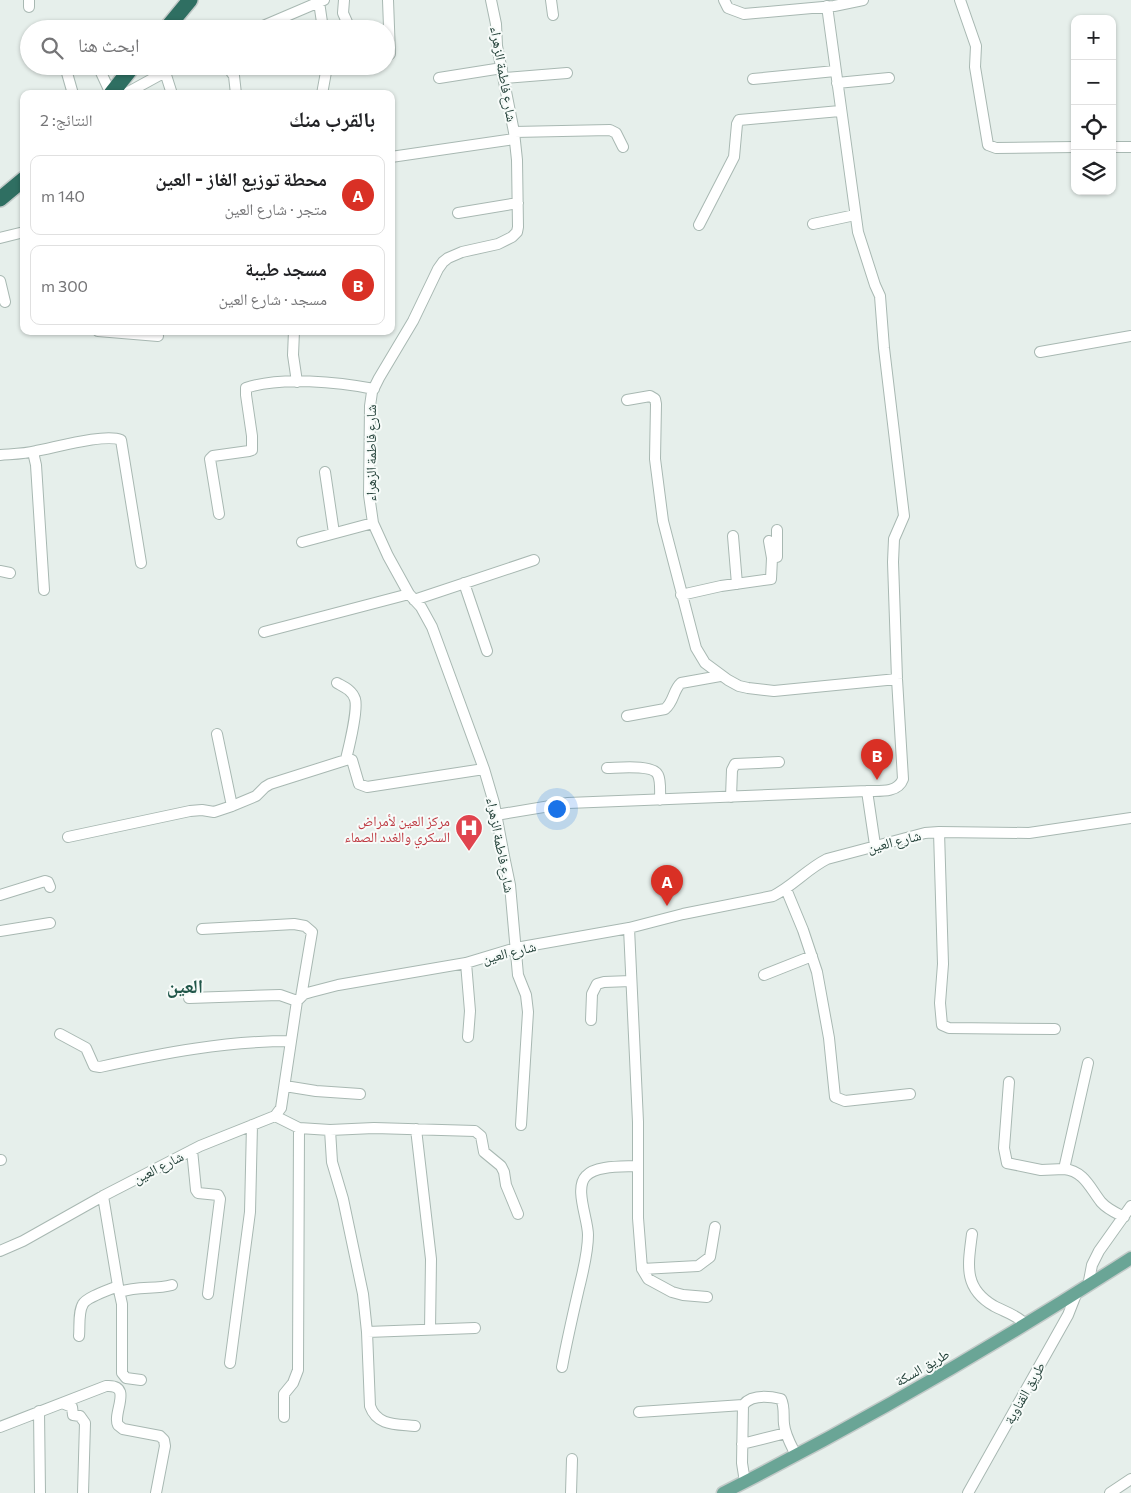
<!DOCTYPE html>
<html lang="ar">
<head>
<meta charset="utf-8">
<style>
	:root { --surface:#fff; --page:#f6f6f6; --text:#202124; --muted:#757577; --line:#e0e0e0; --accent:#d93025 }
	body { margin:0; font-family:Commissioner,"Noto Naskh Arabic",sans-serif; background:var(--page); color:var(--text); direction:rtl }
	.controls { position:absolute; right:15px; top:15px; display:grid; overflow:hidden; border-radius:10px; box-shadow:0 1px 4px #0004 }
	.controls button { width:45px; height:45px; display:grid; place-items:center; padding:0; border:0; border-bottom:1px solid var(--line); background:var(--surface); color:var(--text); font:25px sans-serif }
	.you { position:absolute; left:556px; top:808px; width:18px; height:18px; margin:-12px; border:4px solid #fff; border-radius:50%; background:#1a73e8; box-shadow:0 0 0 8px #1a73e833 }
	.badge { display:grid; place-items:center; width:32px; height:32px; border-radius:50%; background:var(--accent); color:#fff; font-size:16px; font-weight:700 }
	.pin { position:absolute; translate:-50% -41px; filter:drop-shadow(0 1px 2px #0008) }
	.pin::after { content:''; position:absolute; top:26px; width:18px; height:15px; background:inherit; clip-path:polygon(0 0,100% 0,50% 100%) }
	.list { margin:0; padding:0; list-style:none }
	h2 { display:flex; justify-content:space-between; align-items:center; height:65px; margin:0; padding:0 20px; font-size:21px }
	h2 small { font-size:16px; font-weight:400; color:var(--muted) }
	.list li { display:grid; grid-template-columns:32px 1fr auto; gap:15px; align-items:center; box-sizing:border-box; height:80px; margin:0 10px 10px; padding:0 10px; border:1px solid var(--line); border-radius:10px }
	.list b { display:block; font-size:19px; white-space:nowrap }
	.list p { margin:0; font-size:16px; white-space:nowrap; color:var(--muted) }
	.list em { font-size:16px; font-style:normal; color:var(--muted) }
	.icon { flex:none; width:28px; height:28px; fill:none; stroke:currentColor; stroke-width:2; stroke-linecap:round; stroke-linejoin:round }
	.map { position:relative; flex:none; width:1131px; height:1493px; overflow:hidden; direction:ltr }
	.search { position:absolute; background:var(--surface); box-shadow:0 1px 4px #0004; left:20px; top:20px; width:375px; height:55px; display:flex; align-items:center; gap:12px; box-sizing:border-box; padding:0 18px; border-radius:28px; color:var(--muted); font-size:19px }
	.panel { position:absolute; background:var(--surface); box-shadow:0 1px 4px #0004; left:20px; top:90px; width:375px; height:245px; border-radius:10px; direction:rtl }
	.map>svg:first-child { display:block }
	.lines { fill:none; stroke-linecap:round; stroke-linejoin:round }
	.minor-casing { stroke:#a8b8b2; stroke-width:12 }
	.major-casing { stroke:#c2cac8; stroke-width:15 }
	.highway-casing { stroke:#c2cac8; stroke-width:18 }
	.minor { stroke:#fff; stroke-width:10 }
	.major { stroke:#6aa596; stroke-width:12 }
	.highway { stroke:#2f6f62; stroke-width:15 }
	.labels { text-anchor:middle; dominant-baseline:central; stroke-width:4; stroke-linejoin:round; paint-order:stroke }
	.street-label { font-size:14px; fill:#24423a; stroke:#f7fbf9 }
	.health-label { font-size:14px; fill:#be3a42; stroke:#f7fbf9; text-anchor:end }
	.district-label { font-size:19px; font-weight:bold; fill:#1f5548; stroke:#f7fbf9 }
</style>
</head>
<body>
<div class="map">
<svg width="1131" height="1493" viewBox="0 0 1131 1493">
	<rect width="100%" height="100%" fill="#e6efeb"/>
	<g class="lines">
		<defs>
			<path id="minor" d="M344 0 343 13 350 29
				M388 0 390 54
				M491 0 496 24 497 46 514 132 517 160 518 227 517 232 512 237 498 244 462 252 448 258 443 262 438 269 413 321 379 378 372 392 370 406 369 495 373 523 388 556 409 594 421 607 432 627 484 769 494 803 504 856 510 885 518 975 526 995 528 1012 521 1125
				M551 0 553 15
				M724 0 728 8 744 14 834 6 863 0
				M960 0 976 46 975 67 988 145 996 148 1075 147
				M319 2 323 29
				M29 7V0
				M256 29 324 0
				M65 66 73 94
				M98 66 111 94
				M227 66 234 76 236 94
				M165 72 172 94
				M439 78 502 68
				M504 78 567 73
				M753 79 835 71
				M837 83 889 78
				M125 94 176 66
				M322 94 326 72V66
				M514 132 610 130 616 133 623 147
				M1112 147H1131
				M391 157 514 139
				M458 213 518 203
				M813 224 855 215
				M699 225 734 157 737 124 739 120 840 111
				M0 238 24 232
				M0 281 5 302
				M98 331 158 336
				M294 331 293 355 297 382
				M1040 352 1131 336
				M627 400 650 396 655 399 656 404 655 459 663 521 696 648 705 663 728 680 739 686 748 688 774 691 897 679
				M33 452 36 465 44 590
				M0 455C12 454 24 454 36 451 54 448 105 433 121 440L141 563
				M325 472 334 533
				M219 514 210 459 213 456 249 451 252 450V436L246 395V388C280 376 339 382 374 389
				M733 536 737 584
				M302 542 373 523
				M777 557V530
				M0 571 10 573
				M464 583 487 651
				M681 595 721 586 771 579 772 558 769 541
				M414 600 534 560
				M264 632 409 594
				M337 683C344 687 352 690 355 699 358 709 349 747 346 759
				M627 716 665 709C674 702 673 690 681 683L720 676
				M217 734 232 806
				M607 768C618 768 653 764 658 775 661 781 660 793 660 800
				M867 791 875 845
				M731 797 732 770 735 764 779 762
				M496 815 568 803 867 791C880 791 898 793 903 779L897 679 893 562 894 539 904 516 884 348 880 296 875 285 858 232 827 6
				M939 832 943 964 940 1003 942 1025 949 1028 1055 1029
				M68 837 190 811 202 810 214 812 232 806 256 796 265 787 270 784 349 759 352 760 359 784 367 787 484 769
				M786 889 803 930 817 972 829 1038 835 1097 845 1101 910 1094
				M0 895 45 881 48 882 50 887
				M629 928 638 1122V1218L642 1269 648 1279 672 1292 683 1295 707 1297
				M202 929 294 924 305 926 312 932 301 997
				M0 931 50 923
				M466 963 470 1011 468 1037
				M764 975 812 956
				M189 998 280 995 297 1001
				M591 1020 592 994 597 984 604 982 631 981
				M60 1034 86 1048 94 1066 100 1067C163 1053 226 1041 291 1041
				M1088 1063 1064 1169C1084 1171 1090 1188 1101 1202 1107 1209 1116 1213 1124 1217
				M1009 1082 1004 1148 1007 1163 1041 1170 1064 1169
				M285 1086 316 1091 360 1094
				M275 1116 299 1128 330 1130 374 1128 475 1131 481 1136 484 1152 501 1166 504 1172 506 1185 518 1214
				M416 1129 431 1259 430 1330
				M330 1130 332 1162 343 1199 363 1294 367 1332 370 1406C377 1426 396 1424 415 1426
				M192 1150 196 1190 198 1193 218 1195 220 1199 208 1294
				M0 1160H1
				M103 1196 118 1286 122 1304V1373L126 1378 141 1380
				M972 1234C968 1265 963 1288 994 1306 1005 1312 1017 1315 1025 1324
				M0 1251 23 1241 103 1196 200 1146 275 1116 281 1108 297 1001 304 994 311 992 338 985 466 963 516 948 629 928 683 914 773 896C793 886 807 869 827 859L925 833 939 832 1029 833 1131 818
				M642 1269 698 1266 710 1257 715 1227
				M1088 1286 1092 1265 1099 1251 1131 1206
				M120 1292C139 1285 154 1290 172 1285
				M367 1332 475 1328
				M79 1336C80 1327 78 1312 83 1304 87 1297 109 1290 118 1286
				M230 1363 250 1212 252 1125
				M562 1367C567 1340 573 1314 579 1288 583 1271 588 1253 588 1235 588 1219 574 1188 586 1176 596 1165 624 1167 638 1166
				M62 1403 72 1407 73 1415 80 1416 85 1423 83 1493
				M39 1411 40 1493
				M639 1412 743 1405
				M284 1417V1394L293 1383 298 1370 299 1128
				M0 1427 106 1386C134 1384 112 1413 118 1425L123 1429 160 1436 164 1440 165 1446 156 1493
				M742 1444 786 1433
				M745 1482 742 1463 743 1405C752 1394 768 1396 781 1399 785 1407 783 1415 784 1424 785 1435 791 1445 796 1455
				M571 1493 572 1459
				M968 1493 1068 1315 1077 1292
				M1110 1493 1131 1479"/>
			<path id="major" d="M723 1493C863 1422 999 1343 1131 1258"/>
			<path id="highway" d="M166 29 190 0
				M111 94 133 66
				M0 199 24 179"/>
		</defs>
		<use href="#minor" class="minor-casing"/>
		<use href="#major" class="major-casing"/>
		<use href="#highway" class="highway-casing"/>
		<use href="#minor" class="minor"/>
		<use href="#major" class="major"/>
		<use href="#highway" class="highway"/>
	</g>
	<defs>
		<symbol id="hospital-pin" viewBox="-11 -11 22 30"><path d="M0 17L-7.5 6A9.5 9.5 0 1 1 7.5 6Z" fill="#e0444e" stroke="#f7fbf9"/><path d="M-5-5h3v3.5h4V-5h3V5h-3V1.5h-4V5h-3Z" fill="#fff"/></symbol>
	</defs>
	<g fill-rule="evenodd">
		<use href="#hospital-pin" x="453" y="812" width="32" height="43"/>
	</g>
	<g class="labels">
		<g class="street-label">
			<text transform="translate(504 74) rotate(80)">شارع فاطمة الزهراء</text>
			<text transform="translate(370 453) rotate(-90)">شارع فاطمة الزهراء</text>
			<text transform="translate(894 841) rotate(-14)">شارع العين</text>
			<text transform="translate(501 845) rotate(79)">شارع فاطمة الزهراء</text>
			<text transform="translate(509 952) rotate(-14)">شارع العين</text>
			<text transform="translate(158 1167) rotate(-27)">شارع العين</text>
			<text transform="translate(922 1367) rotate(-30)">طريق السكة</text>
			<text transform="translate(1024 1393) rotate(-61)">طريق القناوية</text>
		</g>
		<g class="health-label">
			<text x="450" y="820">مركز العين لأمراض<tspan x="450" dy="16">السكري والغدد الصماء</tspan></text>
		</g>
		<g class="district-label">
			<text x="185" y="985">العين</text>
		</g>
	</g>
</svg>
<div class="controls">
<button>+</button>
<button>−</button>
<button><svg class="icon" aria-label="locate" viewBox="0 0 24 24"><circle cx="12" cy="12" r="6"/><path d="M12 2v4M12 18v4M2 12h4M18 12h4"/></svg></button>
<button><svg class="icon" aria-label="layers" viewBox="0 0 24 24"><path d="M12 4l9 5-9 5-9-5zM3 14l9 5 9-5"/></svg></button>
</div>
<div class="you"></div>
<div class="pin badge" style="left:667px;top:906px">A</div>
<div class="pin badge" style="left:877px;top:780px">B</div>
<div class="search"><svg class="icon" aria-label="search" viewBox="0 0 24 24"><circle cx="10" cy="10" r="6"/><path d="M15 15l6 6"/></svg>ابحث هنا</div>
<section class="panel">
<h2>بالقرب منك<small>النتائج: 2</small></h2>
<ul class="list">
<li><span class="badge">A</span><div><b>محطة توزيع الغاز - العين</b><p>متجر · شارع العين</p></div><em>140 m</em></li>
<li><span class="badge">B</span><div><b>مسجد طيبة</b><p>مسجد · شارع العين</p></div><em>300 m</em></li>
</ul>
</section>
</div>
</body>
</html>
